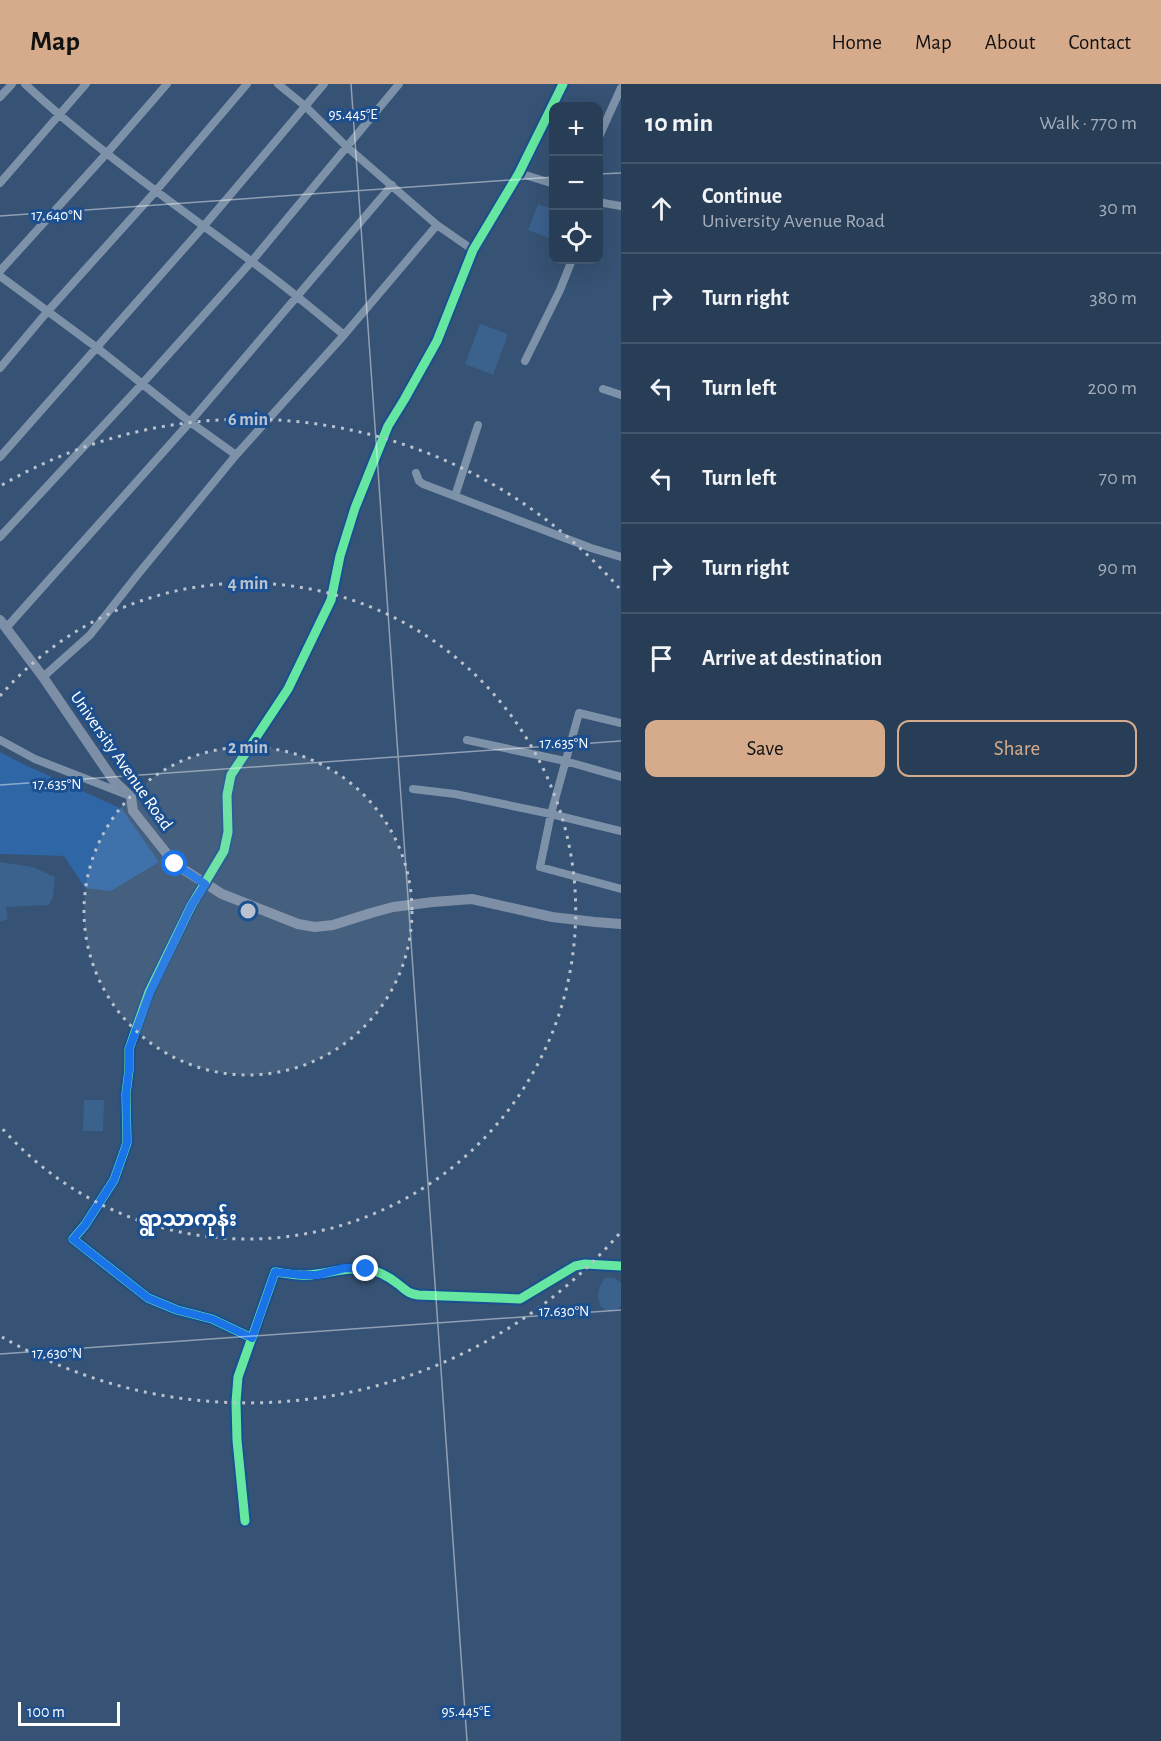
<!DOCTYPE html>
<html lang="en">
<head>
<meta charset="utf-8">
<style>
	:root { --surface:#283e57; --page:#30455d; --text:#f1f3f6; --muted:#a5aeba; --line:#44576d; --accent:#d6ab8b }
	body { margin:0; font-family:"Alegreya Sans","Noto Sans Myanmar",sans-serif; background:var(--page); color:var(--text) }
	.controls { position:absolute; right:18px; top:18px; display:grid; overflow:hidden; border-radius:12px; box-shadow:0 6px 24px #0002 }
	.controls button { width:54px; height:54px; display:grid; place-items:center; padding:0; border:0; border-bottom:2px solid var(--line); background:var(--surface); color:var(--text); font:30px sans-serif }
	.scale { position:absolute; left:18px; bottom:15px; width:102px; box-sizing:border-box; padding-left:6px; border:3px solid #fff; border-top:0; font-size:16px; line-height:21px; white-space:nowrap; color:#fff; -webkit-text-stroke:4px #1b4f8f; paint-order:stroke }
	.stop { position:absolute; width:18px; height:18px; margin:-14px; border:4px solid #1a73e8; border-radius:50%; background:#fff }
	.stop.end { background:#1a73e8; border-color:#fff; box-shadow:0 2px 6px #0008 }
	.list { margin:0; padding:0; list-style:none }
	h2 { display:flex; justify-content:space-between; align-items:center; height:78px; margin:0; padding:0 24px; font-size:26px }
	h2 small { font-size:20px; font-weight:400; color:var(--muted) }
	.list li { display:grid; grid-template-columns:39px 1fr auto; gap:18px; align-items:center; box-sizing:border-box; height:90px; padding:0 24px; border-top:2px solid var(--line) }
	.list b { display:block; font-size:22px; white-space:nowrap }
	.list p { margin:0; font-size:20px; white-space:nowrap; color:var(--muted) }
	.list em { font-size:20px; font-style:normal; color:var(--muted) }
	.actions { display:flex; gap:12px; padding:18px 24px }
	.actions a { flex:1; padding:14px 0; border:2px solid var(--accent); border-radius:12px; text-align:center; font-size:21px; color:var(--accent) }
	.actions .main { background:var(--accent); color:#111 }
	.icon { flex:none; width:33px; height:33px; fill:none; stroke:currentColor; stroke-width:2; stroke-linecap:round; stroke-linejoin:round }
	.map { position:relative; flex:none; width:621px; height:1657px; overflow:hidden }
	header { display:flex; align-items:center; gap:36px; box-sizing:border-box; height:84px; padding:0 30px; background:var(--accent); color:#111 }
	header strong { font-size:28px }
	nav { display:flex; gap:33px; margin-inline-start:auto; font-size:21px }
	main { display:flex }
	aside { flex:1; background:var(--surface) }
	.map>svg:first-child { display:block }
	.green { fill:#2f66a5 }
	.water { fill:#3b618d }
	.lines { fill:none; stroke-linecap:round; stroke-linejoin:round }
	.minor { stroke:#7d92a8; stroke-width:8 }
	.major { stroke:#7d8ea7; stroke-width:10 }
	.cycleway-casing { stroke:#1b4f8f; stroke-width:13 }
	.cycleway { stroke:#66e7a1; stroke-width:9 }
	.route { stroke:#1a73e8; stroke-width:8 }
	.ticks { fill:none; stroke:#fff; stroke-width:1.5; stroke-opacity:0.45 }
	.ring { fill:none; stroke:#b9c2ce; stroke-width:3; stroke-dasharray:3 6 }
	.labels { text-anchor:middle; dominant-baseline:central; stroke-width:6; stroke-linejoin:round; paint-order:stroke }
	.street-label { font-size:18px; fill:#fff; stroke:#1b4f8f }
	.quarter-label { font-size:21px; font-weight:bold; fill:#fff; stroke:#1b4f8f }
	.ticks-label { font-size:15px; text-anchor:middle; fill:#fff; stroke:#1b4f8f; stroke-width:6; stroke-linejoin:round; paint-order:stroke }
	.centre { fill:#b9c2ce; stroke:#1b4f8f; stroke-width:3 }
	.ring-label { font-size:18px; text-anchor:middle; font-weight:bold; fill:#b9c2ce; stroke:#1b4f8f; stroke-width:6; stroke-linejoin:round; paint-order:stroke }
</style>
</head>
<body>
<header>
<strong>Map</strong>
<nav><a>Home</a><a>Map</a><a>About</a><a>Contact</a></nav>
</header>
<main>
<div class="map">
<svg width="621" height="1657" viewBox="0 0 621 1657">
	<rect width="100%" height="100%" fill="#365274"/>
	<path class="green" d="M0 668 25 681 122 725 159 778 111 807 85 804 64 772 0 770Z"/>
	<path class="water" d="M538 120 553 125V143L549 154 528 146Z
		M480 240 508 250 493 291 465 280Z
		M0 778 33 783 55 793 53 813 49 821 6 823 8 835 0 838Z
		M84 1016H104L103 1047H83Z
		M605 1194H614L621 1199V1222C604 1236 594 1218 600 1202 601 1199 604 1197 605 1194Z"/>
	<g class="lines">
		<path class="minor" d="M25 0C95 65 174 120 251 177 283 200 314 226 344 251
			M278 0 305 22 347 63 437 141 473 166
			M0 13 12 0
			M598 55 621 4
			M519 89 554 100
			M0 99 86 0
			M598 118 621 122
			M0 187 107 69 167 0
			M0 192 96 263 190 338 236 371
			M525 277 560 206 572 176
			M0 284 47 228 155 108 247 0
			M603 305 621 311
			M0 373 203 143 324 0
			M416 389 419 397 423 400 591 464 621 473
			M455 412 478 341
			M0 453 142 300 252 177 399 0
			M6 544 190 338 392 101
			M43 593 90 551 139 489 236 371 344 251 437 141
			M621 639 579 629 551 730 540 783 621 805
			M0 656 35 675 125 710
			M467 656 565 677 621 693
			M413 705 455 710 551 730 621 747
			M252 1254 212 1235 177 1226 148 1214 73 1155 85 1141 114 1096 127 1059 126 1010 129 986V965L149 908 191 822 224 767 228 748 227 711 231 691 288 605 331 516 340 472 355 424 388 342 404 316 437 257 473 166 519 89 563 0
			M245 1437 237 1356 236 1318 238 1293 275 1188C289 1190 303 1193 317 1190 335 1188 345 1183 364 1185 376 1186 388 1192 398 1200 406 1206 407 1209 418 1211L520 1215 575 1182 585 1180 621 1182"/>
		<path class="major" d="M0 536 43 593 114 697 131 713 133 727 175 780 222 810 298 840 315 843 333 841 371 829 393 823 433 818 472 815 552 833 595 838 621 840"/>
		<defs>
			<path id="cycleway" d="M252 1254 212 1235 177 1226 148 1214 73 1155 85 1141 114 1096 127 1059 126 1010 129 986V965L149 908 191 822 224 767 228 748 227 711 231 691 288 605 331 516 340 472 355 424 388 342 404 316 437 257 473 166 519 89 563 0
				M245 1437 237 1356 236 1318 238 1293 275 1188C289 1190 303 1193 317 1190 335 1188 345 1183 364 1185 376 1186 388 1192 398 1200 406 1206 407 1209 418 1211L520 1215 575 1182 585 1180 621 1182"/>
		</defs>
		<use href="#cycleway" class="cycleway-casing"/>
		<use href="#cycleway" class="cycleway"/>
	</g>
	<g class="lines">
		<path class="route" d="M175 780 205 800 191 822 150 908 129 965V986L126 1010 127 1059 114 1096 85 1141 73 1155 148 1214 177 1226 212 1235 252 1254 275 1188 301 1191H317L345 1184 366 1185"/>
	</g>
	<path class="ticks" d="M351 0 467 1657M598 90 621 89M0 132 554 93M0 701 621 657M0 1270 621 1226"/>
	<circle cx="248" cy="827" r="164" fill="#b9c2ce" fill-opacity=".12"/>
	<g class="ring">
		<circle cx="248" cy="827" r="164"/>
		<path d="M0 612A328 328 0 1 1 0 1042"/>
		<path d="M619 1150A492 492 0 0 1 2 1253M2 401A492 492 0 0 1 619 504"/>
	</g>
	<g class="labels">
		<g class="street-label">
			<text transform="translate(121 677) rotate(55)">University Avenue Road</text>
		</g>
		<g class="quarter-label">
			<text x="188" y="1135">ရွာသာကုန်း</text>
		</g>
	</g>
	<g class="ticks-label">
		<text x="353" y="35">95.445°E</text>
		<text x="57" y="136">17.640°N</text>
		<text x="564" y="664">17.635°N</text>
		<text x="57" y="705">17.635°N</text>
		<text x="564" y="1232">17.630°N</text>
		<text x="57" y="1274">17.630°N</text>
		<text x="466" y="1632">95.445°E</text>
	</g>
	<circle cx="248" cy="827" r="9" class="centre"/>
	<g class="ring-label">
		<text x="248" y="341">6 min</text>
		<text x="248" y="505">4 min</text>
		<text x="248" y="669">2 min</text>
	</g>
</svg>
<div class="controls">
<button>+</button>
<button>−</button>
<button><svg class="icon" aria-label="locate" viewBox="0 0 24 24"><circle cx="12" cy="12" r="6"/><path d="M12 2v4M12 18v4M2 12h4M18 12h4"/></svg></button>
</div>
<div class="scale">100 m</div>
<div class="stop" style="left:175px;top:780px"></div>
<div class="stop end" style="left:366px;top:1185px"></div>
</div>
<aside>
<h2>10 min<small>Walk · 770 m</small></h2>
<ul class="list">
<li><svg class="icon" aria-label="ahead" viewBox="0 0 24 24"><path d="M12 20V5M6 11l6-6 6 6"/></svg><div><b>Continue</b><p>University Avenue Road</p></div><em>30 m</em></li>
<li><svg class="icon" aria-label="right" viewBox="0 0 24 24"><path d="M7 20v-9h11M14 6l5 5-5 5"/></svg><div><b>Turn right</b></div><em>380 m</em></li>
<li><svg class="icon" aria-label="left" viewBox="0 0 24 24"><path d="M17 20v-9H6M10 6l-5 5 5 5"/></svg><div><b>Turn left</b></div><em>200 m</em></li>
<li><svg class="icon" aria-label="left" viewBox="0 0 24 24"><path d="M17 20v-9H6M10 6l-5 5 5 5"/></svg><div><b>Turn left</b></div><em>70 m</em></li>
<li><svg class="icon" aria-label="right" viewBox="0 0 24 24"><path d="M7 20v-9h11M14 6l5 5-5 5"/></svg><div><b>Turn right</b></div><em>90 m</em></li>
<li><svg class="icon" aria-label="arrive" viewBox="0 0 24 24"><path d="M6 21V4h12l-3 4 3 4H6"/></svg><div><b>Arrive at destination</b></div></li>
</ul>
<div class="actions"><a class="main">Save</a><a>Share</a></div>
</aside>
</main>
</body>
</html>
